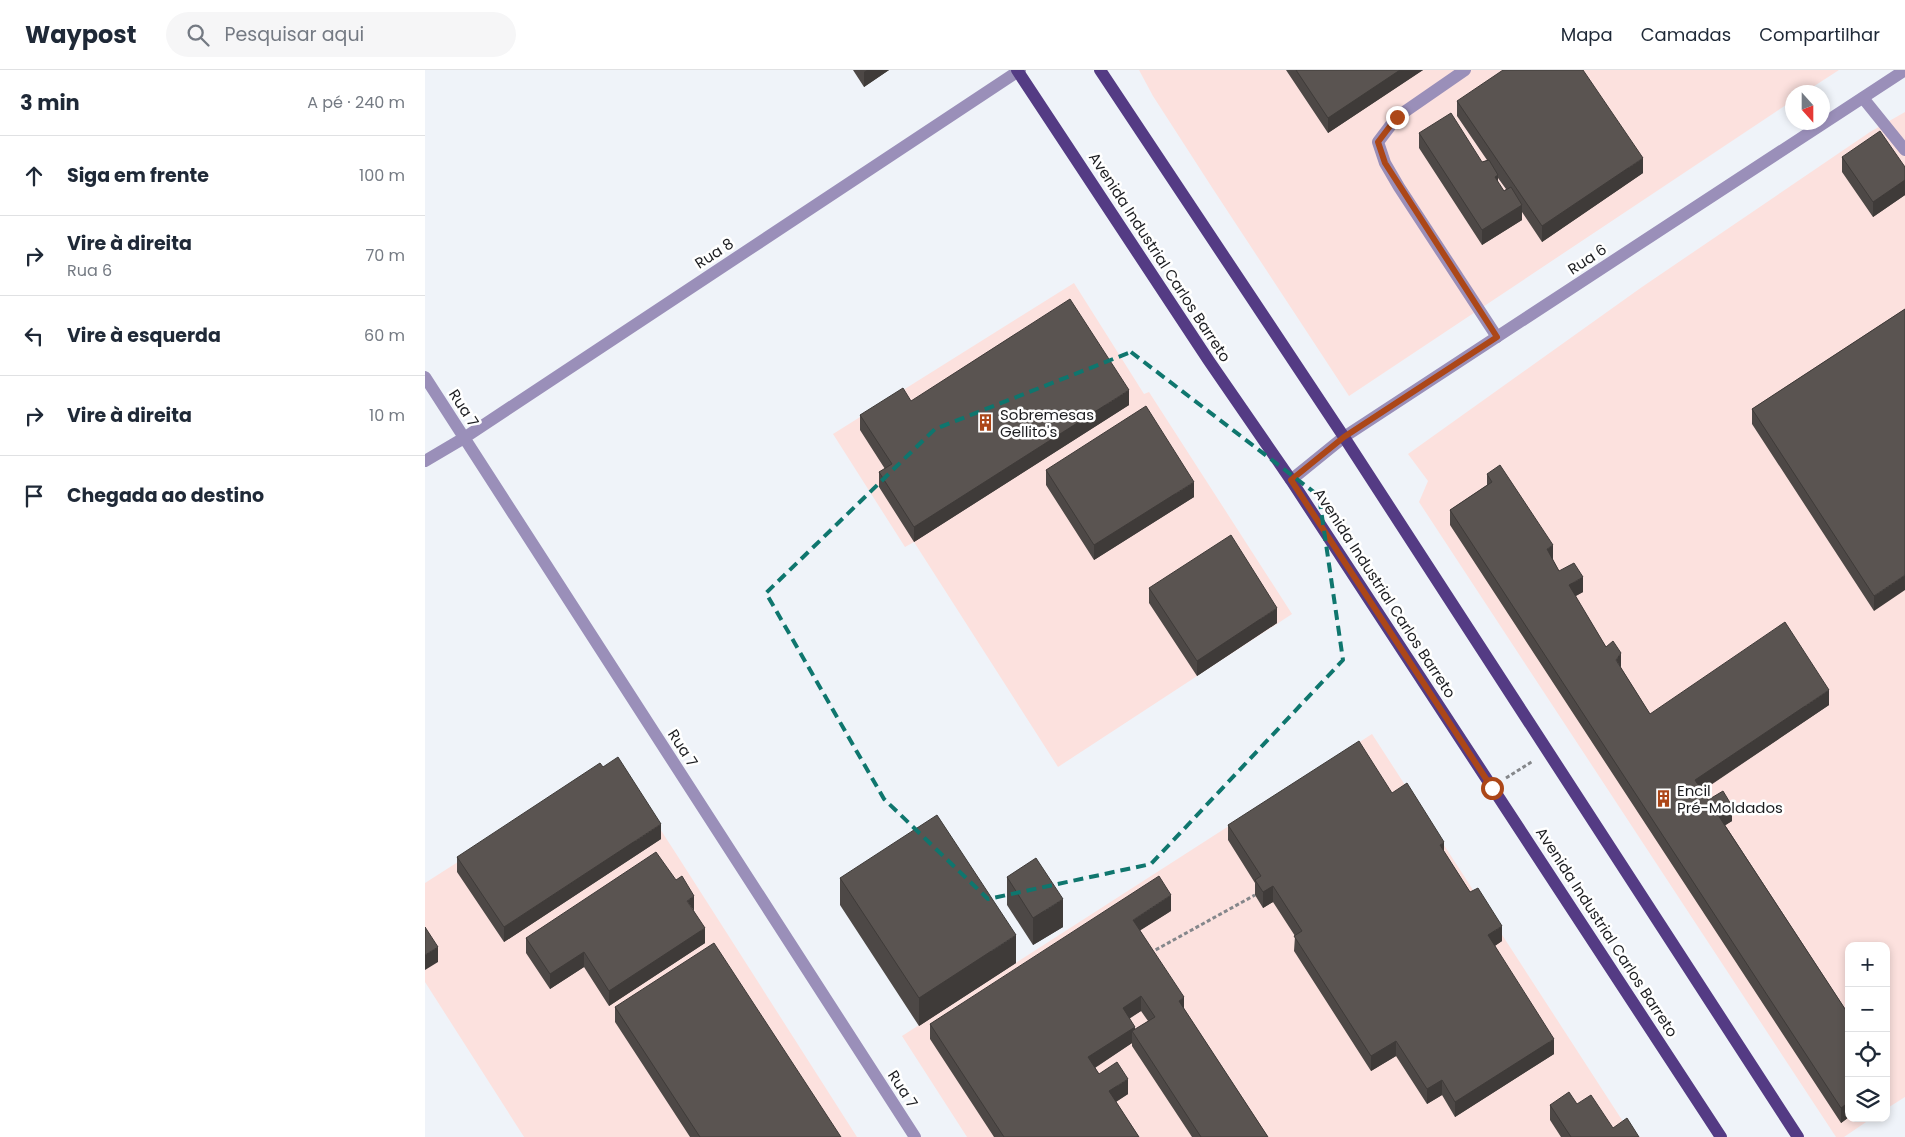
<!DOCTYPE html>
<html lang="pt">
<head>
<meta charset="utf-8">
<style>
	:root { --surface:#fff; --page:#f6f6f7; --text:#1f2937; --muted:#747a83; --line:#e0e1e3 }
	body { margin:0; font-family:Poppins,sans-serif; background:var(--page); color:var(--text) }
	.controls { position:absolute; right:15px; bottom:15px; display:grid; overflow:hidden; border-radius:10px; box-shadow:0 2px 8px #0003 }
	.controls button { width:45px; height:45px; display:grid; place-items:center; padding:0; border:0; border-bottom:1px solid var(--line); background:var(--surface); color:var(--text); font:25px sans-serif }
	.compass { position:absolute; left:1360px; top:15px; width:45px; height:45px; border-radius:50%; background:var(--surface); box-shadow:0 2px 8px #0003; rotate:159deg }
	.stop { position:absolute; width:15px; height:15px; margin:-11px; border:4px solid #ac4718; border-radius:50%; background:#fff }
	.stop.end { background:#ac4718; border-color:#fff; box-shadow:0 1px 5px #0008 }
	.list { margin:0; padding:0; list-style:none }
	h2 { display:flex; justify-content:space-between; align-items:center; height:65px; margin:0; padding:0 20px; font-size:21px }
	h2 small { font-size:16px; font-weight:400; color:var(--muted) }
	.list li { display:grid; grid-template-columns:32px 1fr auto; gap:15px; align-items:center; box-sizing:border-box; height:80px; padding:0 20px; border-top:1px solid var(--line) }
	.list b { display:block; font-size:19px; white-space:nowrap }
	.list p { margin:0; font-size:16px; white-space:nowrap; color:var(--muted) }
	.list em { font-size:16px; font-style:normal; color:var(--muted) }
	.icon { flex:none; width:28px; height:28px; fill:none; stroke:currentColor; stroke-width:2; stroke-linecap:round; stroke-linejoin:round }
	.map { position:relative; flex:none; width:1480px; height:1067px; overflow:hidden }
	header { display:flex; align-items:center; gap:30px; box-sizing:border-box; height:70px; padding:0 25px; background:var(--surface); border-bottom:1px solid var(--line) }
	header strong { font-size:24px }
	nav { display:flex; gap:28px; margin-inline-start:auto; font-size:18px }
	.search { width:350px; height:45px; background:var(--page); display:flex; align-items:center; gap:12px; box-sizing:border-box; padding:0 18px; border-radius:28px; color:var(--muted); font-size:19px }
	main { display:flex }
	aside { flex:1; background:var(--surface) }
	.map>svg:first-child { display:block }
	.industrial { fill:#fce1de }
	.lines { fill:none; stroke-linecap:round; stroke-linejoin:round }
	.path { stroke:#85878b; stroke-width:3; stroke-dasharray:4 2.5; stroke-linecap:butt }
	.lane { stroke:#9a8fb9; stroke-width:12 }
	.street { stroke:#9a8fb9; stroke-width:12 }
	.primary { stroke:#543b84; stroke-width:12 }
	.wall { fill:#4d4846; fill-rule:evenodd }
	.shaded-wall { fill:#3f3b39 }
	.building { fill:#5a5451; stroke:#3f3b39 }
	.route { stroke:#ac4718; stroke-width:6 }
	.marked { fill:none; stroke:#0f766e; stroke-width:4; stroke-dasharray:10 6; stroke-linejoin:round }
	.labels { text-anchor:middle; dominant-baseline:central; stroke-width:5; stroke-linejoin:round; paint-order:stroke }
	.street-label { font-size:15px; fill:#1c1d20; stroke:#fff }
	.poi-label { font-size:15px; fill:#1c1d20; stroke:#fff; text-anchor:start }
</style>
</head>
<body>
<header>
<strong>Waypost</strong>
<div class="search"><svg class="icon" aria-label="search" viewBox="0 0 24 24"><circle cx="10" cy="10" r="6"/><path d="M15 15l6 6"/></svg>Pesquisar aqui</div>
<nav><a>Mapa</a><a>Camadas</a><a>Compartilhar</a></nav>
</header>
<main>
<aside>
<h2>3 min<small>A pé · 240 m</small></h2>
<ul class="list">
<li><svg class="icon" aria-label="ahead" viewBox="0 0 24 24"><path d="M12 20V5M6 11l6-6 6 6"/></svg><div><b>Siga em frente</b></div><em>100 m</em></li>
<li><svg class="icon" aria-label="right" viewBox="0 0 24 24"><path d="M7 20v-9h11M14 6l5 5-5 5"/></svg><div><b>Vire à direita</b><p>Rua 6</p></div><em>70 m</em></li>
<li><svg class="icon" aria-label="left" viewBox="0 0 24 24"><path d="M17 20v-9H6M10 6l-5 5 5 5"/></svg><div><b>Vire à esquerda</b></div><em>60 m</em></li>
<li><svg class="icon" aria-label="right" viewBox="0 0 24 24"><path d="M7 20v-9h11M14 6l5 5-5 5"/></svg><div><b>Vire à direita</b></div><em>10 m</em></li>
<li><svg class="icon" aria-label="arrive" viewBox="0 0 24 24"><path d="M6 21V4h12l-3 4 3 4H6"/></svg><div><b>Chegada ao destino</b></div></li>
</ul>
</aside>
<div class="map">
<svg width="1480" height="1067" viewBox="0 0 1480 1067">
	<rect width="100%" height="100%" fill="#eff3f9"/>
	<path class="industrial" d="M714 0H1414L1380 22H1368L1367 31 924 326 788 119 728 26Z
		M1480 42V1027L1461 1039V876H1424V1048H1447L1419 1067H1411L994 432 1003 411 983 384 1217 217 1445 62Z
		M649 213 719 324 724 322 867 544 633 697 489 472 480 477 408 364Z
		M947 664 1208 1067H542L477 966Z
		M191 691 250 782 432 1067H99L0 912V813Z"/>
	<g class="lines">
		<path class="path" d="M1081 708 1108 691
			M725 883 830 825"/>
		<path class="lane" d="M1040 0 972 47 953 72 960 93 974 117 1072 267
			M1438 28 1480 80"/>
		<path class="street" d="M0 307 490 1067
			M0 391 39 368 595 0
			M866 410 919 367 1480 0"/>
		<path class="primary" d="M592 0 784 291 866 410 1296 1067
			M675 0 919 367 1373 1067"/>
	</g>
	<path class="wall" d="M428 0H464L439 17Z
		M861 0H998L903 63Z
		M1032 31 1218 103 1117 172 1097 142V150L1057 175 994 78V63L1057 92 1062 90 1032 46ZM1073 108 1081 119 1079 121 1073 113Z
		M1417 87 1480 97V125L1448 147 1417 102Z
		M1480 239 1449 541 1327 354V339Z
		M486 331 704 335 489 472 454 417V402L460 399 435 360V345Z
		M621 400 769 427 669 490 621 415Z
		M1062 404 1128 490 1134 501 1158 522 1150 526 1181 577 1196 598 1225 644 1404 635 1277 721 1283 730 1307 751 1300 755 1424 945V1047L1416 1053 1025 455V440L1062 415Z
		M724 518 852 553 772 606 724 533Z
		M967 723 1019 782 1077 871 1070 876 1129 984 1030 1047 1017 1025 1002 1034 971 986 946 1001 869 881 870 866 848 832 838 838 830 825V813L803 770V755Z
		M236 769 79 872 32 802V787Z
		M582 807 638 857 608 875 582 835Z
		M415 808 591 893 494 956 415 835Z
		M269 841 280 873 184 936 159 897 125 919 101 883V868Z
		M746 841 715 860 759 939 843 1067H767L707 976V973L670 998 674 1004 703 1024 691 1032 714 1067H569L505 969V954ZM716 941 723 951 710 960 704 948Z
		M190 937 416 1067H265L190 952Z
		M1152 1034 1188 1058 1214 1067H1136L1125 1050V1035Z"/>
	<path class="shaded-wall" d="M442 0H464L439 17V2Z
		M975 0H998L903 63V48Z
		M1218 88V103L1117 172V156Z
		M1073 105V120L1070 107Z
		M1480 110V125L1448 147V132Z
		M1097 135V150L1057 175V160Z
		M704 320V335L489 472V457Z
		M769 412V427L669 490V475Z
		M1128 475V490L1122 494V479Z
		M1480 505V520L1449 541V526Z
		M1158 507V522L1144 530V515Z
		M852 538V553L772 606V591Z
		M1196 583V598L1191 590Z
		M1404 620V635L1270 725V710Z
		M1307 736V751L1293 760V745Z
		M236 754V769L79 872V857Z
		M1019 772V787L1015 775Z
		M848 816V832L838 838V822Z
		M746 825V841L708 865V850Z
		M269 826V841L262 831Z
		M638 829V857L608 875V848Z
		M1077 856V871L1063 880V865Z
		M280 858V873L184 936V921Z
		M591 865V893L494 956V928Z
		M13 877V892L0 900V885Z
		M159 882V897L125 919V904Z
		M716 926V941L698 953V938Z
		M759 927V942L754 931Z
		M710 957V965L707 961V973L663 1002V987Z
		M1129 969V984L1030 1047V1032Z
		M971 971V986L946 1001V986Z
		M1463 1005V1020L1461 1022V1007Z
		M703 1009V1024L684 1036V1021Z
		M1017 1010V1025L1002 1034V1019Z
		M1424 1032V1047L1416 1053V1038Z"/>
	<path class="building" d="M871 0H975L903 48Z
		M1078 0H1158L1218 88 1117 156 1032 31Z
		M1026 43 1057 92 1064 90 1073 105 1070 107 1079 121 1086 117 1097 135 1057 160 994 63Z
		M1455 61 1480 97V110L1448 132 1417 87Z
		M645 229 704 320 489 457 454 402 467 394 435 345 478 318 486 331Z
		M1480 239V505L1449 526 1327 339Z
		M721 336 769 412 669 475 621 400Z
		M1075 395 1128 475 1122 479 1134 501 1149 493 1158 507 1144 515 1181 577 1188 571 1196 583 1191 590 1225 644 1360 552 1404 620 1270 710 1283 730 1298 721 1307 736 1293 745 1424 945V1032L1416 1038 1025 440 1067 412 1062 404Z
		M806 465 852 538 772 591 724 518Z
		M934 671 967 723 982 713 1019 772 1015 775 1045 822 1053 818 1077 856 1063 865 1129 969 1030 1032 1017 1010 1002 1019 971 971 946 986 869 866 877 861 848 816 838 822 830 810 836 806 803 755Z
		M193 687 236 754 79 857 32 787 175 693 178 697Z
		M512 745 591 865 494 928 415 808Z
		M231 782 251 810 257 806 269 826 262 831 280 858 184 921 159 882 125 904 101 868Z
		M611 788 638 829 608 848 582 807Z
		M734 806 746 825 708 850 759 927 754 931 843 1067H776L707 961 730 947 716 926 698 938 710 957 663 987 674 1004 692 992 703 1009 684 1021 714 1067H579L505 954Z
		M0 857 13 877 0 885Z
		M289 873 416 1067H275L190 937Z
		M1144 1022 1152 1034 1166 1025 1188 1058 1202 1048 1214 1067H1146L1125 1035Z"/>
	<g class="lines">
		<path class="route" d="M972 47 953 72 960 93 1072 267 919 367 866 410 1067 718"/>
	</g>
	<path class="marked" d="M706 282 894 426 918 590 726 794 563 829 459 729 341 523 510 359Z"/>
	<defs>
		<symbol id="building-bare" viewBox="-9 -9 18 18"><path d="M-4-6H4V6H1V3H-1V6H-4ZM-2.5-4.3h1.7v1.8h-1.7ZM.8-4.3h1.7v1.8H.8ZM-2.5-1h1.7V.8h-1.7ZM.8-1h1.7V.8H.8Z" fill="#ac4718" stroke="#fff" stroke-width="2.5" paint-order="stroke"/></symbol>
	</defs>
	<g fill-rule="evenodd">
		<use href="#building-bare" x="548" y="340" width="25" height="25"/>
		<use href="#building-bare" x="1226" y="716" width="25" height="25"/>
	</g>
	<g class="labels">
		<g class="street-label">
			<text transform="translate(289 183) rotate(-33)">Rua 8</text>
			<text transform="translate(735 187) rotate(57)">Avenida Industrial Carlos Barreto</text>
			<text transform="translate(1162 189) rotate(-33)">Rua 6</text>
			<text transform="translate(39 338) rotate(57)">Rua 7</text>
			<text transform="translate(960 523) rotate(57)">Avenida Industrial Carlos Barreto</text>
			<text transform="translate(258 678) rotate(57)">Rua 7</text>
			<text transform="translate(1182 862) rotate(57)">Avenida Industrial Carlos Barreto</text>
			<text transform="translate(478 1019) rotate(57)">Rua 7</text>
		</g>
		<g class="poi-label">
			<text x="575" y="344">Sobremesas<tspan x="575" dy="17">Gellito's</tspan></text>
			<text x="1252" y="720">Encil<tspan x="1252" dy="17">Pré-Moldados</tspan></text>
		</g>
	</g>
</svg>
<div class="controls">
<button>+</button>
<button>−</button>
<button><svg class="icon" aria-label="locate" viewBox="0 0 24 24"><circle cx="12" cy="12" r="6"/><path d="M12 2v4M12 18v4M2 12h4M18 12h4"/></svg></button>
<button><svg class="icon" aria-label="layers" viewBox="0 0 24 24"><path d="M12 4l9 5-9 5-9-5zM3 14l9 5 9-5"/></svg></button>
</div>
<svg class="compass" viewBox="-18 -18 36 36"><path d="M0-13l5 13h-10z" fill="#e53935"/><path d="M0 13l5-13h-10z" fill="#747a83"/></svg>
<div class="stop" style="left:1067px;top:718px"></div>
<div class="stop end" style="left:972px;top:47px"></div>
</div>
</main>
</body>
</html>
